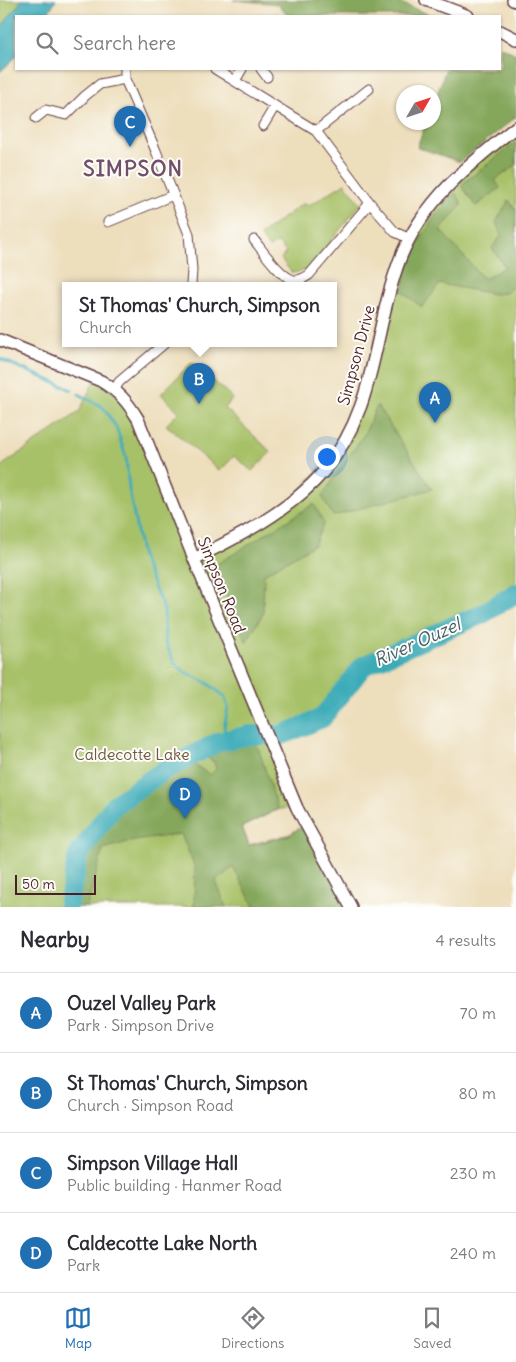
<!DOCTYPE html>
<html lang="en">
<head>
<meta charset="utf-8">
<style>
	:root { --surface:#fff; --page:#f7f7f7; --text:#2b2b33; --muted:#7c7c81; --line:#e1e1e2; --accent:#1f6fb2 }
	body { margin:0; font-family:Delius,sans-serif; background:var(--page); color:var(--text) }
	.compass { position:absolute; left:396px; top:85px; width:45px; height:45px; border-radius:50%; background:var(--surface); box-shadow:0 1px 4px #0004; rotate:51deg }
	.scale { position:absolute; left:15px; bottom:12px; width:81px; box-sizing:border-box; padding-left:5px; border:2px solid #4a1f2b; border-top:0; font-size:14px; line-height:18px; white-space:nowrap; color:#4a1f2b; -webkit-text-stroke:4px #fdfcf7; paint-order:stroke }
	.you { position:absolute; left:326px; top:456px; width:18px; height:18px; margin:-12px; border:4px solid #fff; border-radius:50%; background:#1a73e8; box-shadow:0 0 0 8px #1a73e833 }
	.badge { display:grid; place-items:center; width:32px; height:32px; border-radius:50%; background:var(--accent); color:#fff; font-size:16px; font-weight:700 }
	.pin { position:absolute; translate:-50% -41px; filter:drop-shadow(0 1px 2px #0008) }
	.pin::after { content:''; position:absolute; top:26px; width:18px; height:15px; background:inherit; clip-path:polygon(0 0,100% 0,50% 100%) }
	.popup { position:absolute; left:62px; top:282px; width:275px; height:65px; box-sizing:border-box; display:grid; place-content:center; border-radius:0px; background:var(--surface); filter:drop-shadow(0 1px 4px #0005); font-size:16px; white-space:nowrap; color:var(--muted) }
	.popup b { font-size:19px; color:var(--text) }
	.popup::after { content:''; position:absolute; left:50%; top:100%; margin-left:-10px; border:10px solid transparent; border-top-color:var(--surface) }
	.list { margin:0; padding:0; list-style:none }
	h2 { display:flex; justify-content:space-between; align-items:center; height:65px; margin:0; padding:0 20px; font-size:21px }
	h2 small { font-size:16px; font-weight:400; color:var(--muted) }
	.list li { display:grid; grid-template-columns:32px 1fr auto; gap:15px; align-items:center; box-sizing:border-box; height:80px; padding:0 20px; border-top:1px solid var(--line) }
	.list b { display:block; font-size:19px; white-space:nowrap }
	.list p { margin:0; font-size:16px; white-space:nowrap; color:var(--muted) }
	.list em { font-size:16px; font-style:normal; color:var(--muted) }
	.icon { flex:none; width:28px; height:28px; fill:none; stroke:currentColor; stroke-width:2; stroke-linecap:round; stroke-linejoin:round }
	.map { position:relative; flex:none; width:516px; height:907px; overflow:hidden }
	.search { position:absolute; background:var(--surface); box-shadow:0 1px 4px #0004; left:15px; right:15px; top:15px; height:55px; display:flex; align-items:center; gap:12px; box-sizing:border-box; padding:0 18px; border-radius:0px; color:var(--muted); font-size:19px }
	.sheet { height:385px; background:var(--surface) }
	nav { display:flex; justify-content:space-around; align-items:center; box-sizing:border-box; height:70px; border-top:1px solid var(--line); background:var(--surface); font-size:14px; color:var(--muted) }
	nav a { display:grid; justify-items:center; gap:2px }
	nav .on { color:var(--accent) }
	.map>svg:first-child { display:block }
	.green { fill:#a7c168; stroke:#78704a }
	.forest { fill:#85a75c; stroke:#686344 }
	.water { fill:#3babb8; stroke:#426572 }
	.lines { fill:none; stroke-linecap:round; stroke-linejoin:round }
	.stream { stroke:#3babb8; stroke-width:3 }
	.river { stroke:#3babb8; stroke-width:20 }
	.minor-casing { stroke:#623c41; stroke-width:11 }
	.tertiary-casing { stroke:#623c41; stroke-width:14 }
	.minor { stroke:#fff; stroke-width:9 }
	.tertiary { stroke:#fff; stroke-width:11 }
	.labels { text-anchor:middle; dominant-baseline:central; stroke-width:4; stroke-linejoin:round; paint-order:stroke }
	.street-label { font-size:16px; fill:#4a1f2b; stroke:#fdfcf7 }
	.park-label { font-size:16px; fill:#6b5840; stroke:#fdfcf7 }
	.water-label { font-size:18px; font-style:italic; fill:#435e6a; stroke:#fdfcf7 }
	.district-label { font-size:21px; font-weight:bold; letter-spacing:1px; fill:#71506b; stroke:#fdfcf7 }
</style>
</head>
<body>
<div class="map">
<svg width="516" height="907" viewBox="0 0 516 907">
	<rect width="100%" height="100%" fill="#fdfcf7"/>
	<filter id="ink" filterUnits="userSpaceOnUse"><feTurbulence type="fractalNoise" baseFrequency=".02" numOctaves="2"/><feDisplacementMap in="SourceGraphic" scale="10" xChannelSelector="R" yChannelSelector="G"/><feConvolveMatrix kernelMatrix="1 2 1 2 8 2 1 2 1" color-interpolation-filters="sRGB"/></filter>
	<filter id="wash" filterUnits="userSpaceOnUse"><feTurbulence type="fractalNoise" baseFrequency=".0096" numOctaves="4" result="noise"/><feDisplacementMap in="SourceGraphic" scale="20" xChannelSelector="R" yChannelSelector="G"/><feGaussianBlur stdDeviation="1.12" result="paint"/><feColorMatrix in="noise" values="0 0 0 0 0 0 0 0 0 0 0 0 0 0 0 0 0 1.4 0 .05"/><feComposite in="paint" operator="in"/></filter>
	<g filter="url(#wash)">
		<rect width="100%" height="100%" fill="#eddebc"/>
		<path class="green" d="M0 0H22L0 29Z
			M516 127V593L484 613 363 666 322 718 282 735H266L297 808 279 809 242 827 249 845 290 834 305 824 351 907H0V467L79 412 95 379 128 402 194 559 289 504 348 435 391 284 429 209Z
			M345 183 361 204 307 270 292 273 281 259 286 252 278 243 269 248 260 235 302 204 310 205Z
			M192 362 233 398 225 408 271 452 252 471 234 456 220 471 166 425 179 412 161 394Z"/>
		<path class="forest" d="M233 0H393L433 16H288L278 4Z
			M500 46 516 54V117L460 162 417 147 426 123 434 122V103L446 69H500Z
			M516 142V165L495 180 500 188 476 206 461 185Z
			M455 192 461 201V206L440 230 484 279 505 267 492 248 501 236 496 222 509 200 514 208H516V283L506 293 494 294 440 284 422 307 402 292C409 253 428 222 455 192Z
			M377 405 432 489 333 516 322 496 365 433Z
			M314 504 324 523 314 545 264 574 263 614 246 642 214 566Z
			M255 738 278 809 242 827 249 845 288 836 305 824 351 907 254 906 233 867 216 881 226 907H194L195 868 181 834 128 842 103 849 87 907H75L87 853 119 810 192 763 210 775 216 769 214 762 204 756 222 747Z"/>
		<path class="water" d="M22 0H56L46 16H16V57L0 72V29Z"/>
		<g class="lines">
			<path class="stream" d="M0 359 72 390
				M79 394 103 407 116 427 126 457 129 489 142 558 164 610 165 642 174 662 183 671 206 682 224 696 228 707 224 728 227 740"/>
			<path class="river" d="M68 907 78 855 114 805 166 769 218 742 249 735H282L322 718 363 666 484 613 516 593"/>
		</g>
	</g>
	<g filter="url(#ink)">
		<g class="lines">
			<defs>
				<path id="minor" d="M125 69V79L156 151 189 234 192 270 191 285
					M215 69 316 131 370 203 395 232 410 239
					M261 69 267 77
					M235 81 242 69
					M36 118 46 110 66 115 85 96 100 84 125 79
					M263 126 275 106
					M316 131 369 89
					M108 222 173 195
					M254 240C263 251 281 278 294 280 300 281 304 278 309 275L370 203
					M115 389 119 382 165 343"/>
				<path id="tertiary" d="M426 0 468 16
					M513 0 516 1
					M500 31 516 39
					M0 340 101 381C119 392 127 401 138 419L194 559 297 808 351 907
					M194 559C240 536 290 511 324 471 378 407 372 332 400 259 422 202 470 163 516 127"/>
			</defs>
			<use href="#minor" class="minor-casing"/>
			<use href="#tertiary" class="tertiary-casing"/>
			<use href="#minor" class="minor"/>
			<use href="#tertiary" class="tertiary"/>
		</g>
	</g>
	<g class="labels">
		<g class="street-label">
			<text transform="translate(356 355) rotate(-75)">Simpson Drive</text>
			<text transform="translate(222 585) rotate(68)">Simpson Road</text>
		</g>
		<g class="park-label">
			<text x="132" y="754">Caldecotte Lake</text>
		</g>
		<g class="water-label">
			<text transform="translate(417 642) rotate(-24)">River Ouzel</text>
		</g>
		<g class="district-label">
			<text x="133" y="168">SIMPSON</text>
		</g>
	</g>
</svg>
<svg class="compass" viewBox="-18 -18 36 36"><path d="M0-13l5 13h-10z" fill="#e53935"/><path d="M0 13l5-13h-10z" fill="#7c7c81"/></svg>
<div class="scale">50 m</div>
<div class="you"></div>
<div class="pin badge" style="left:435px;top:423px">A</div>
<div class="pin badge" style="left:199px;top:404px">B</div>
<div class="popup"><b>St Thomas' Church, Simpson</b>Church</div>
<div class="pin badge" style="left:130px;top:147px">C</div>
<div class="pin badge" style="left:185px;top:819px">D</div>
<div class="search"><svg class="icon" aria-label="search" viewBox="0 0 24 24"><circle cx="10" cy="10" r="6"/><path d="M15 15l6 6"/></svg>Search here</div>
</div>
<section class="sheet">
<h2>Nearby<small>4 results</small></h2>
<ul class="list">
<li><span class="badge">A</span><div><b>Ouzel Valley Park</b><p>Park · Simpson Drive</p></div><em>70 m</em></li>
<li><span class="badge">B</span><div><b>St Thomas' Church, Simpson</b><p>Church · Simpson Road</p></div><em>80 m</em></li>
<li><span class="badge">C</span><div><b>Simpson Village Hall</b><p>Public building · Hanmer Road</p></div><em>230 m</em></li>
<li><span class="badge">D</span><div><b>Caldecotte Lake North</b><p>Park</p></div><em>240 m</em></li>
</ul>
</section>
<nav>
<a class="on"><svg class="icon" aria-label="map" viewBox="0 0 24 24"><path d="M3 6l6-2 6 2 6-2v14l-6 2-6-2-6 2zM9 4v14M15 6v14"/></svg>Map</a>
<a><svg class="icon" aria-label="directions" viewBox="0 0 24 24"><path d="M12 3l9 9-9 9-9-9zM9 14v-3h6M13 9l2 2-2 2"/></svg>Directions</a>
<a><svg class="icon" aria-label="saved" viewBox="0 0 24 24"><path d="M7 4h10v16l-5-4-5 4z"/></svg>Saved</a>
</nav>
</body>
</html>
